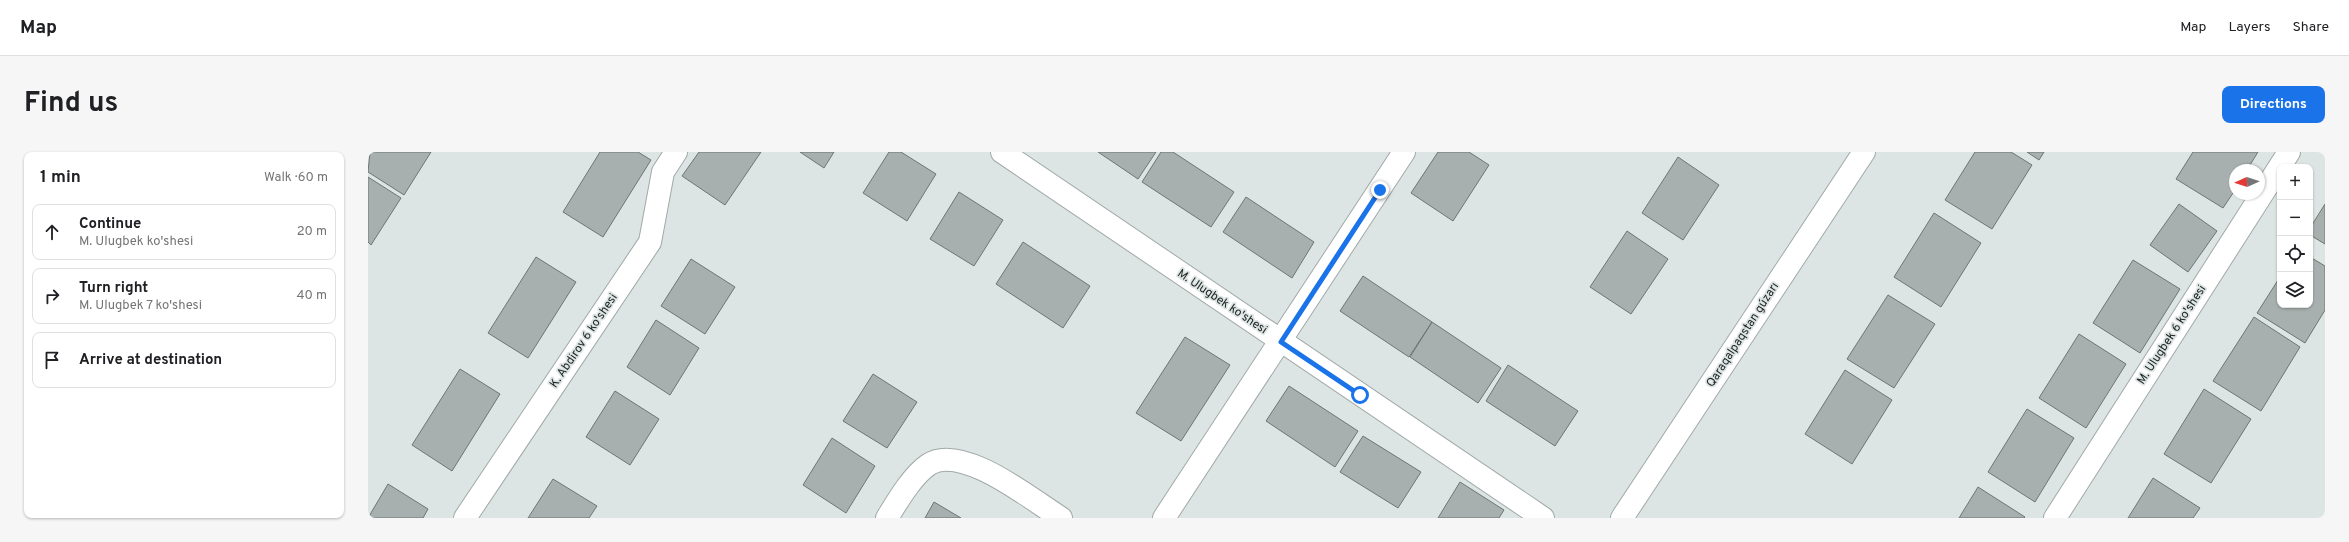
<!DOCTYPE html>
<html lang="en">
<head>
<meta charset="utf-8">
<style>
	:root { --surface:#fff; --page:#f6f6f6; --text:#202124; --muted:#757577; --line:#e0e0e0; --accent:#1a73e8 }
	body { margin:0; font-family:Overpass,sans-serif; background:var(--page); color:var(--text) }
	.controls { position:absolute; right:12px; top:12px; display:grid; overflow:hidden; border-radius:8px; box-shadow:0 1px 3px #0004 }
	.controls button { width:36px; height:36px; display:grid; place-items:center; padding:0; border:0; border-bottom:1px solid var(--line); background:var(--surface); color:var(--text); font:20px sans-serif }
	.compass { position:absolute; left:1861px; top:12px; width:36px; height:36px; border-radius:50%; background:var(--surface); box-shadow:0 1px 3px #0004; rotate:267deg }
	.stop { position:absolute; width:12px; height:12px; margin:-9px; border:3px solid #1a73e8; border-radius:50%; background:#fff }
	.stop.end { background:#1a73e8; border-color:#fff; box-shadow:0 1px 4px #0008 }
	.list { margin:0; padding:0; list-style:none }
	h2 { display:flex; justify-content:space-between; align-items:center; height:52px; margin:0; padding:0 16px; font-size:17px }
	h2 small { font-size:13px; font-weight:400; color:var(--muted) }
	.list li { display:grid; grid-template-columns:26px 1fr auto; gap:12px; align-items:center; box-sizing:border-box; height:56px; margin:0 8px 8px; padding:0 8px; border:1px solid var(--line); border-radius:8px }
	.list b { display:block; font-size:15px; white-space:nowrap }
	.list p { margin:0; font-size:13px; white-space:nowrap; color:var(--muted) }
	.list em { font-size:13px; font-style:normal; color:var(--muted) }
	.icon { flex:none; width:22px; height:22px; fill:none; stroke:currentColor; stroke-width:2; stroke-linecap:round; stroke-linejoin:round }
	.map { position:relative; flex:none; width:1957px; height:366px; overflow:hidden; border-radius:8px }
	header { display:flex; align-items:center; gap:24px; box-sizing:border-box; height:56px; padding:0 20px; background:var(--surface); border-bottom:1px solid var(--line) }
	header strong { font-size:19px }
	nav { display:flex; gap:22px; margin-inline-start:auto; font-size:14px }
	.intro { display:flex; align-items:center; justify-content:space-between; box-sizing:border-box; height:96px; padding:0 24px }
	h1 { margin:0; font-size:28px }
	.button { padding:10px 18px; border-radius:8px; background:var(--accent); color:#fff; font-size:14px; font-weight:700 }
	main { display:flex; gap:24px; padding:0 24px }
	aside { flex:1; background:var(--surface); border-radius:8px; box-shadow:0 1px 3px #0004 }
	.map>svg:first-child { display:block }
	.building { fill:#a7b0ae; stroke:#6e7674 }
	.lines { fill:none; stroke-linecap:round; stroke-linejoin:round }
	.minor-casing { stroke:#a1aaa8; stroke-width:24 }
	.minor { stroke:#fff; stroke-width:22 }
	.route { stroke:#1a73e8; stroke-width:5 }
	.labels { text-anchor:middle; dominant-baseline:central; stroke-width:3.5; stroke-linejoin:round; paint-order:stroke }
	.street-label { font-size:12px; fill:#222525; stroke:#dce5e3 }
</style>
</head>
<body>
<header>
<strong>Map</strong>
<nav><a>Map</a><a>Layers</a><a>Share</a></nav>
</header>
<div class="intro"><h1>Find us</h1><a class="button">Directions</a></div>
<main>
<aside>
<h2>1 min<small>Walk · 60 m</small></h2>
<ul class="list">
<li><svg class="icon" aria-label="ahead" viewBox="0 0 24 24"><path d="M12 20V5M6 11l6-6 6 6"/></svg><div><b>Continue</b><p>M. Ulugbek ko'shesi</p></div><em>20 m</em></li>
<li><svg class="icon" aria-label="right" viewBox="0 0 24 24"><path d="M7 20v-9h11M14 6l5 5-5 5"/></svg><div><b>Turn right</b><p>M. Ulugbek 7 ko'shesi</p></div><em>40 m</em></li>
<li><svg class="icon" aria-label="arrive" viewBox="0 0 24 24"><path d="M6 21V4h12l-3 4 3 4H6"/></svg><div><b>Arrive at destination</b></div></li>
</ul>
</aside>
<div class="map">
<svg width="1957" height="366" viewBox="0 0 1957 366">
	<rect width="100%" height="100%" fill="#dce5e3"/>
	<path class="building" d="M2 0H63L36 43 0 20Z
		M232 0H270L283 8 235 85 195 60Z
		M331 0H393L357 53 314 24Z
		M432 0H466L456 16Z
		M521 0H533L568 22 539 69 495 41Z
		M730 0H788L770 27Z
		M793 0H805L866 40 843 75 774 30Z
		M1070 0H1101L1121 13 1085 69 1043 41Z
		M1607 0H1643L1664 13 1624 77 1577 48Z
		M1659 0H1676L1671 8Z
		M1825 0H1890L1879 18H1867V38L1855 56 1808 27Z
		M1310 5 1351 33 1315 88 1274 61Z
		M0 25 33 46 3 93 0 90Z
		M591 40 635 68 606 114 562 87Z
		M878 45 946 90 924 126 855 80Z
		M1811 52 1849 79 1820 120 1782 93Z
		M1957 52V92L1942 83V76Z
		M1566 61 1613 91 1573 155 1526 125Z
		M1259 79 1300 107 1263 162 1222 135Z
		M655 90 722 134 695 176 628 132Z
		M168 105 208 130 160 206 120 181Z
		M1942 105 1957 114V158L1937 191 1889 161 1912 125V153H1942Z
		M323 107 367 135 337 182 293 154Z
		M1765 108 1812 137 1772 201 1725 171Z
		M995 124 1064 170 1041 205 972 159Z
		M1520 143 1567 172 1526 236 1479 207Z
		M1886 165 1932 195 1893 259 1845 229Z
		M288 168 331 196 302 243 259 215Z
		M1064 170 1133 216 1110 251 1042 205Z
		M1711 182 1758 212 1718 276 1671 246Z
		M817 185 862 213 813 289 768 261Z
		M1140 213 1210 259 1187 294 1118 249Z
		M92 217 132 242 84 319 44 293Z
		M1477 218 1524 248 1484 312 1437 282Z
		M505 222 549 250 519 296 475 269Z
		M921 234 990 279 967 315 898 269Z
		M1836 237 1883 267 1843 331 1796 302Z
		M247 239 291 267 262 313 218 285Z
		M1659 257 1706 286 1667 350 1620 320Z
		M995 284 1053 320 1030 356 972 320Z
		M464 286 507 314 478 361 435 333Z
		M1785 326 1832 356 1825 366H1760Z
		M185 327 229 354 221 366H160Z
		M1092 330 1136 358 1131 366H1070Z
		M20 332 60 357 55 366H0Z
		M1610 335 1657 365 1656 366H1591Z
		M566 350 593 366H557Z"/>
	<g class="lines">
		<defs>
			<path id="minor" d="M634 0 1175 366
				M97 366 282 90 295 20 308 0
				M519 366C529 350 544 324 560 313 593 290 664 348 693 366
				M796 366 1036 0
				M1254 366 1496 0
				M1687 366 1921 0"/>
		</defs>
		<use href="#minor" class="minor-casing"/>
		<use href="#minor" class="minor"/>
	</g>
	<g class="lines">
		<path class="route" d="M992 243 913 190 1012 38"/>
	</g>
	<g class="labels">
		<g class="street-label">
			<text transform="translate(854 150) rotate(34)">M. Ulugbek ko'shesi</text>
			<text transform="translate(1375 183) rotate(-57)">Qaraqalpaqstan gúzarı</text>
			<text transform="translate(1804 183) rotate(-57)">M. Ulugbek 6 ko'shesi</text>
			<text transform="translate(216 189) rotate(-56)">K. Abdirov 6 ko'shesi</text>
		</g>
	</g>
</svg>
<div class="controls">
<button>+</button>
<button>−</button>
<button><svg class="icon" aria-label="locate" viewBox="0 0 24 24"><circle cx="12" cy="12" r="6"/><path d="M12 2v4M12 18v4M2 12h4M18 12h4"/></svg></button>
<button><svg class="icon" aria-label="layers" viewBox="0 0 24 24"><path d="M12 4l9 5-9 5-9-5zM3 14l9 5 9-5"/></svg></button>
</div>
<svg class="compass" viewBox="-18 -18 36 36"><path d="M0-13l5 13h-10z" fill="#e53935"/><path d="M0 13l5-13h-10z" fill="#757577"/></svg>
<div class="stop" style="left:992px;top:243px"></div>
<div class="stop end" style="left:1012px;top:38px"></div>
</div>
</main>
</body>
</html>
